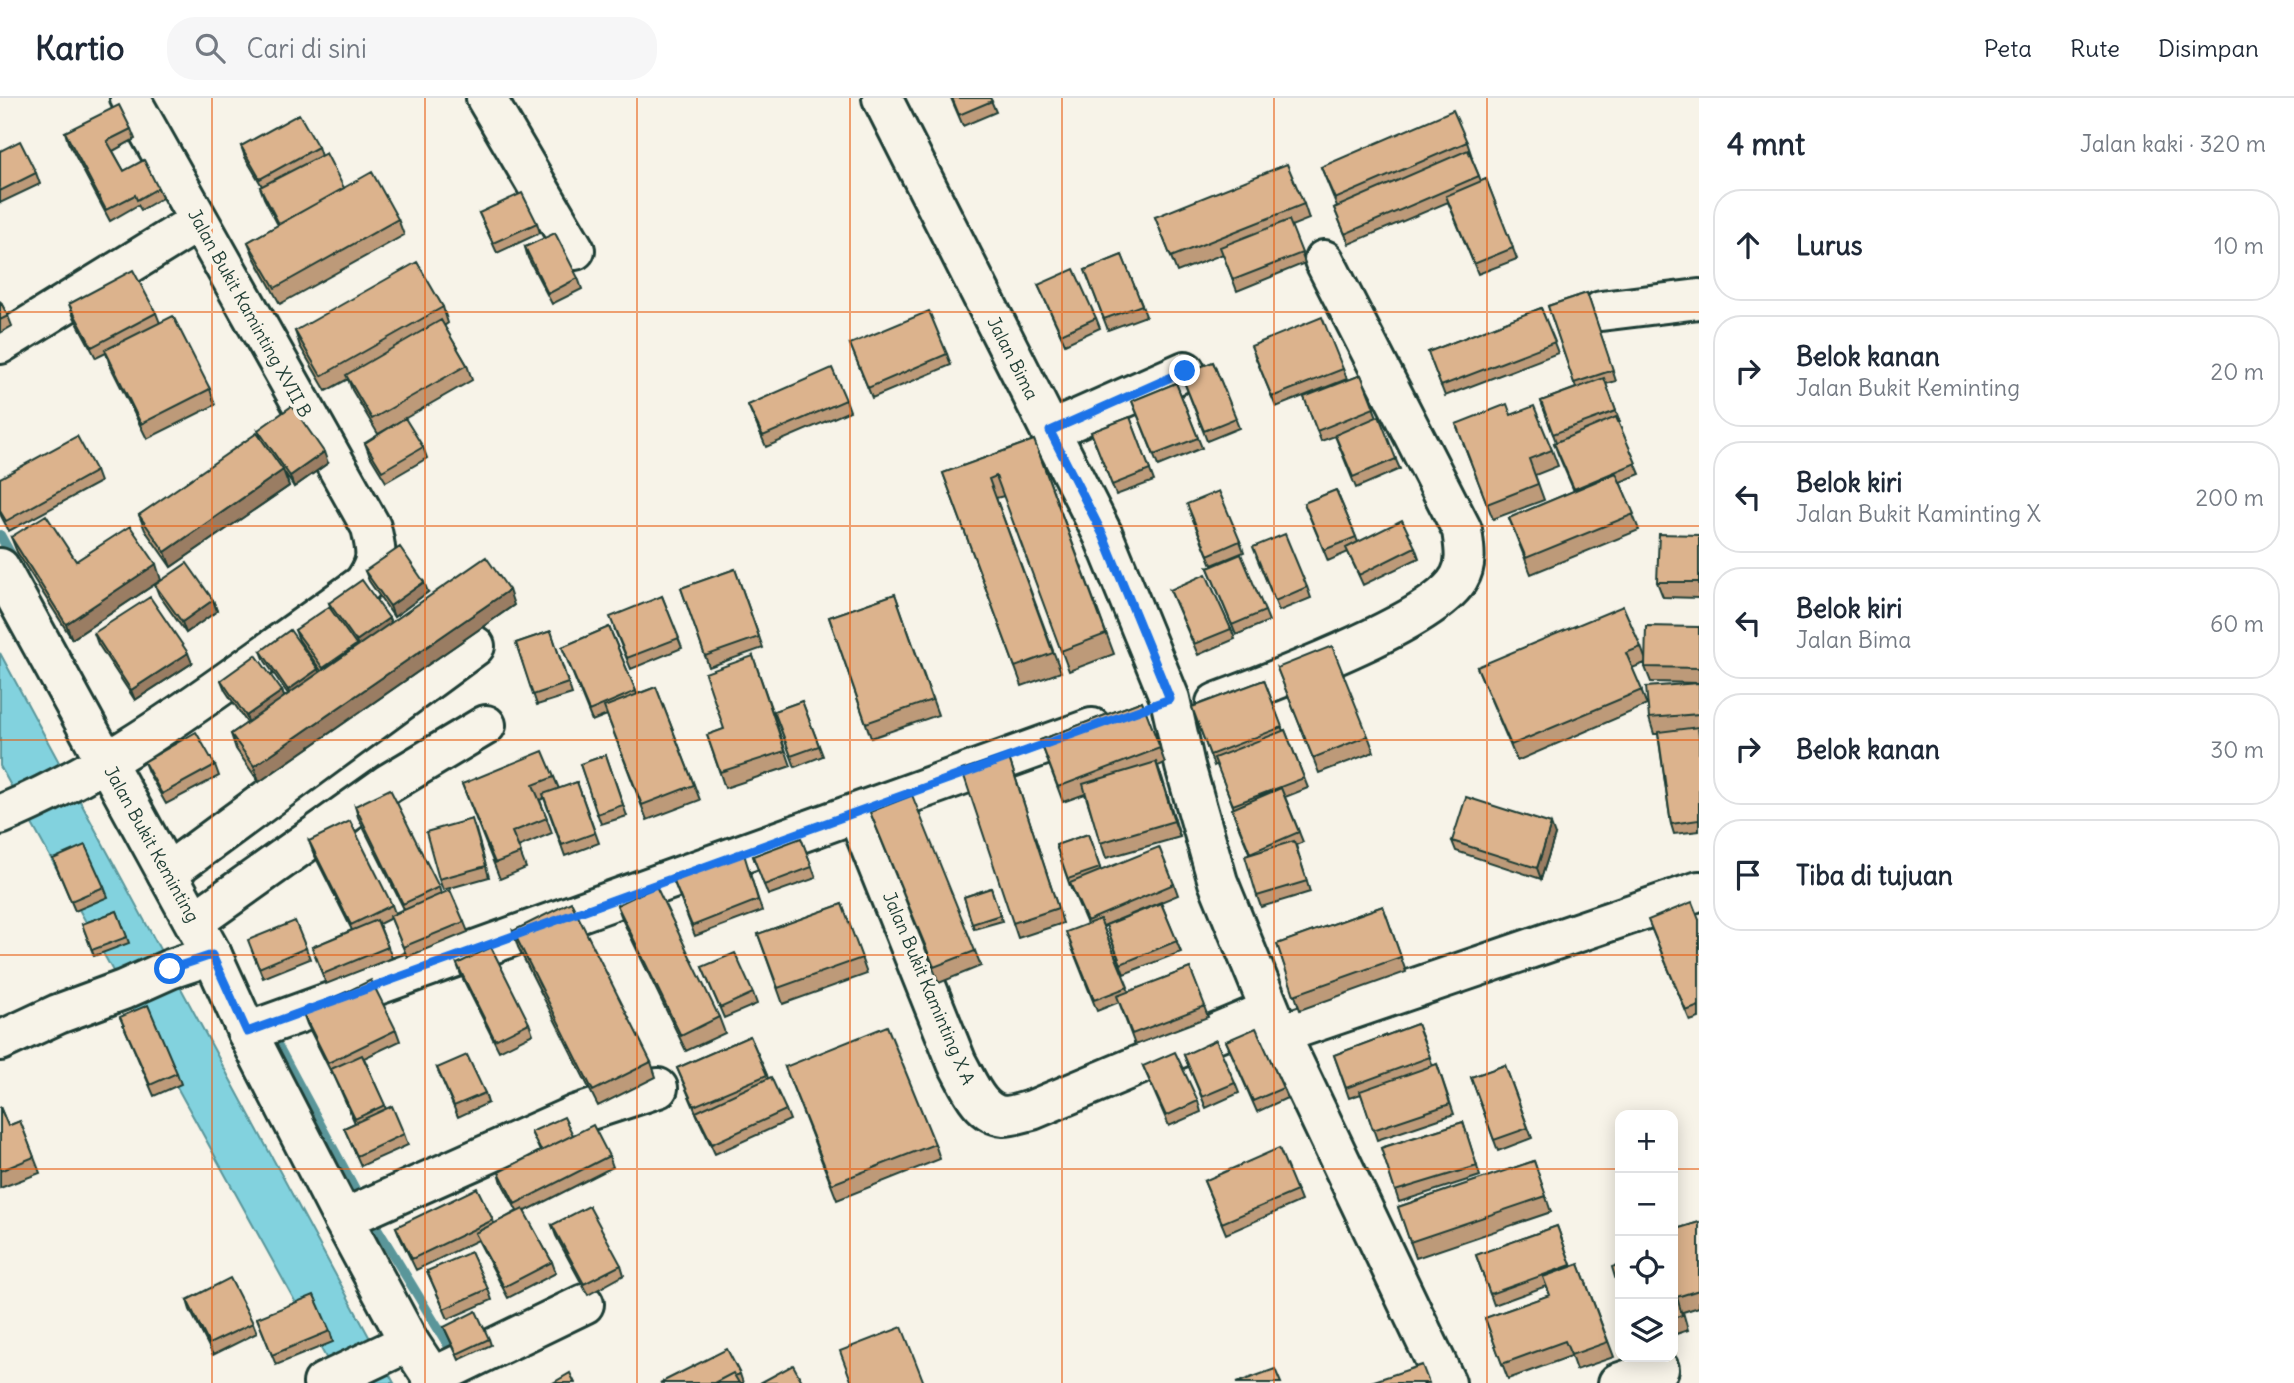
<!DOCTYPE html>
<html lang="id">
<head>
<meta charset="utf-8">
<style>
	:root { --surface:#fff; --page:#f6f6f7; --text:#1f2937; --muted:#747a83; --line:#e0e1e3 }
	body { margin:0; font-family:Delius,sans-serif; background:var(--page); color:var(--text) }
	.controls { position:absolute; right:21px; bottom:21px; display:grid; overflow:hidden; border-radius:14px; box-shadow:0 4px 18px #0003 }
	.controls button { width:63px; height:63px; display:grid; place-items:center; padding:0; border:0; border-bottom:2px solid var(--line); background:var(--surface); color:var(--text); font:35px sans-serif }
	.stop { position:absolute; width:21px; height:21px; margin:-16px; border:5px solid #1a73e8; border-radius:50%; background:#fff }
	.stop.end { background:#1a73e8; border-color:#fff; box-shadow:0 2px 7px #0008 }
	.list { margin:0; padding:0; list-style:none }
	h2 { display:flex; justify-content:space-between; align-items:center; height:91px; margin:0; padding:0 28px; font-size:30px }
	h2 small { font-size:23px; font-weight:400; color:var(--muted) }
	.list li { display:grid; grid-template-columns:46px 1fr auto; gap:21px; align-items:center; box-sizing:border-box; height:112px; margin:0 14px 14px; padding:0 14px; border:2px solid var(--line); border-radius:28px }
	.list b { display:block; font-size:26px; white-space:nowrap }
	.list p { margin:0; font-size:23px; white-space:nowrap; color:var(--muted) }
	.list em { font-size:23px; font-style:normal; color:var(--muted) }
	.icon { flex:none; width:38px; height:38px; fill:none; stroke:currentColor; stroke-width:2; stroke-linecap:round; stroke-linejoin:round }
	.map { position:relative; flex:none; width:1699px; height:1285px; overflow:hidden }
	header { display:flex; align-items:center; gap:42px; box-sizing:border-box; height:98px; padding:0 35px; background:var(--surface); border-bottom:2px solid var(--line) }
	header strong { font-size:33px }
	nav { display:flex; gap:38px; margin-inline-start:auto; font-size:24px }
	.search { width:490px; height:63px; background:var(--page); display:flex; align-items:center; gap:18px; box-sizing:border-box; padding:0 24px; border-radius:28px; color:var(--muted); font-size:26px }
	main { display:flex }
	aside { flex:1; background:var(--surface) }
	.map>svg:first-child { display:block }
	.water { fill:#82d2de; stroke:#5a969a; stroke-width:2 }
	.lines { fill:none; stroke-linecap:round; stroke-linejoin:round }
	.stream { stroke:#5a969a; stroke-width:10 }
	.minor-casing { stroke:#1f3d34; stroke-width:44 }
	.major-casing { stroke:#1f3d34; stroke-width:44 }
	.minor { stroke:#f7f3e8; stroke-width:38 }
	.major { stroke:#f7f3e8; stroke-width:38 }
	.wall { fill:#bd9a79; stroke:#1f3d34; stroke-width:2 }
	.shaded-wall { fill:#9a7d63; stroke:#1f3d34; stroke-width:2 }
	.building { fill:#dcb38d; stroke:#1f3d34; stroke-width:2 }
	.route { stroke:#1a73e8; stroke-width:9 }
	.grid { fill:none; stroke:#e8590c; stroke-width:2; stroke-opacity:0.55 }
	.labels { text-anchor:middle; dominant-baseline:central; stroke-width:7; stroke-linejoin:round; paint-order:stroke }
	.street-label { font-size:18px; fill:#1f3d34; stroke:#f7f3e8 }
</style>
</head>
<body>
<header>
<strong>Kartio</strong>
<div class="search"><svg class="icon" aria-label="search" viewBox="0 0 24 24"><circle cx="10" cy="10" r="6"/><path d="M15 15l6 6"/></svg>Cari di sini</div>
<nav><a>Peta</a><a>Rute</a><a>Disimpan</a></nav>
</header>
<main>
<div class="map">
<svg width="1699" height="1285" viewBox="0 0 1699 1285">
	<rect width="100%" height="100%" fill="#f7f3e8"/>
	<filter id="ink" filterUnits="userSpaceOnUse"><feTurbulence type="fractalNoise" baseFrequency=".0143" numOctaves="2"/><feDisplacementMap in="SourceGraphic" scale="14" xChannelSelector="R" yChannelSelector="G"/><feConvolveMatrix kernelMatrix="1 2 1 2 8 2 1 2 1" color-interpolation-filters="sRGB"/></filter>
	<g filter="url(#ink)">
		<path class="water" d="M0 555 394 1285H340L0 668Z"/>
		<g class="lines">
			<path class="stream" d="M0 437 15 464
				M271 935 362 1104
				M369 1117 456 1260"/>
			<defs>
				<path id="minor" d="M486 0 575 152
					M882 0 1103 437 1170 601 1185 668 1218 784 1280 936 1446 1285
					M1601 213 1699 201
					M0 246 199 123
					M1050 333 1185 273
					M1216 605C1268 585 1434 525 1459 480 1468 465 1464 448 1462 432L1324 162
					M857 716 957 965C968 984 979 1016 1004 1018 1013 1018 1023 1014 1032 1012L1270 912
					M0 717C89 680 168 626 246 570 285 542 324 515 363 486 379 463 377 456 371 429L130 0
					M167 775 475 548
					M195 823 389 685 486 627
					M247 934 1092 630
					M1280 936 1699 793
					M0 943 58 916 123 892 170 871 212 857
					M343 1121 575 1017 658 990
					M433 1279 584 1206
					M323 1285 409 1244
					M1618 1285 1659 1271"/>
				<path id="major" d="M0 470 167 775 212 857 247 934 343 1121 409 1244 436 1285"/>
			</defs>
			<use href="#minor" class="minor-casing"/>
			<use href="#major" class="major-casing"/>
			<use href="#minor" class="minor"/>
			<use href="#major" class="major"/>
		</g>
		<path class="wall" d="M951 0H990L996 14 963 28Z
			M131 31 135 41 113 53 124 73 158 90 162 100 141 112 138 107 110 123 68 44 65 34Z
			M1467 44 1472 59H1471L1481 83 1486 81 1517 161 1478 176 1448 104 1349 146 1334 110 1337 108 1321 69Z
			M241 48 318 49 321 58 344 90 398 121 404 137 280 206 254 159 248 144 278 127 264 100 260 89 262 88 245 59Z
			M0 53 36 75 40 86 0 105Z
			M1304 106 1309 121 1291 128 1305 165 1237 193 1223 156 1177 174 1155 119Z
			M479 115 537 125 540 135 497 155Z
			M525 149 578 180 582 191 552 206 528 160Z
			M1122 157 1146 218 1108 232 1085 172Z
			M1038 187 1096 220 1100 230 1065 246Z
			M1587 195 1616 283 1606 286 1620 324 1618 325 1640 376 1620 384 1639 432 1531 476 1509 420 1574 393 1558 356 1554 345 1556 344 1541 303 1576 290 1548 208Z
			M0 203 8 218 12 228 0 235Z
			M69 206 156 215 160 225 210 291 215 307 147 341 110 267 106 255 96 260 73 217Z
			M443 209 448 225 444 228 467 267 472 282 378 336 352 292 348 281 326 293 300 248 295 233Z
			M1541 210 1558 255 1445 298 1428 254Z
			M850 246 947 256 951 267 872 300Z
			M1255 258 1343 271 1347 281 1276 309Z
			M1213 264 1239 330 1207 343 1181 276Z
			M1361 277 1377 319 1400 371 1356 390 1335 338 1321 343 1304 299Z
			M1176 285 1202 350 1158 368 1132 303Z
			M846 302 850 313 766 349 748 307Z
			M1511 317 1552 352 1558 368 1535 377 1544 402 1493 421 1456 326Z
			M1130 319 1154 383 1116 397 1091 334Z
			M258 332 328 365 294 389 285 375 289 388 171 469 145 432 139 417 261 340Z
			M1034 342 1114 556 1069 573 1004 398 996 400 1061 574 1022 588 943 375Z
			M365 345 423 349 427 360 386 384 369 356Z
			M96 373 100 384 9 433 0 416V380Z
			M1336 392 1358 444 1415 449 1419 460 1363 487 1348 454 1328 463 1304 405Z
			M1191 417 1240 443 1244 454 1212 467Z
			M1699 437V500L1663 499 1657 484Z
			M11 439 76 463 161 482 72 541 17 454Z
			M1257 460 1307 489 1311 500 1279 513Z
			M1208 470 1265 513 1269 523 1236 537Z
			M735 471 763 550 709 569 681 490Z
			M365 473 428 494 394 519 369 483Z
			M155 487 213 502 217 513 186 535 159 497Z
			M1170 492 1231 531 1235 541 1198 557Z
			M895 496 938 617 871 640 829 519Z
			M662 498 682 550 631 571 614 530Z
			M329 505 389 520 391 525 514 507 259 684 236 651 231 636 247 625 225 592 221 582 282 593 284 599 288 596 265 563 261 553 319 575 321 573 299 542 295 532 332 514Z
			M609 529 637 596 656 589 700 702 647 722 607 617 592 623 562 549Z
			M1699 529V733L1674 736 1671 726 1658 636H1654L1649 620 1698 585 1651 584 1645 569V565L1632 570 1647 607 1517 663 1477 569 1641 549 1645 560Z
			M551 533 572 596 537 607 516 545Z
			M94 535 192 565 135 602 98 546Z
			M753 558 791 668 725 690 707 637 724 631Z
			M1277 570 1368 638 1374 654 1319 675Z
			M1264 582 1283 633 1285 632 1308 690 1285 699 1303 744 1296 747 1310 794 1261 809 1257 798 1250 757 1236 722 1232 711H1234L1217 666 1214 668 1192 609Z
			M802 603 823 658 795 669 774 613Z
			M1142 603 1165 665 1158 668 1180 739 1106 760 1085 696 1063 704 1040 642Z
			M606 657 627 718 601 726 580 666Z
			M1008 657 1063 825 1018 840 1013 825Z
			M144 664 215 667 219 678 166 706 148 674Z
			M554 679 559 691 577 684 599 745 565 758 544 700 540 702 552 735 518 749 526 770 500 781 462 686Z
			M355 708 439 789 441 796 464 824 468 834 407 859 391 820 379 826 392 860 326 886 312 849 352 832 313 754 309 743 392 807 395 815 404 811 358 719Z
			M870 714 975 853 981 868 939 885Z
			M476 732 489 779 443 792 439 781Z
			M1088 736 1101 773 1174 786 1178 797 1103 828 1129 894 1190 870 1208 919 1135 947 1119 904 1097 913 1070 845 1087 826 1072 791H1071L1056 747Z
			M1555 737 1541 781 1456 753 1452 743Z
			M801 740 816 780 768 797 753 758Z
			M53 761 104 789 108 799 75 813Z
			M747 767 762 813 695 838 672 779Z
			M991 790 1002 823 974 831 964 799Z
			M1161 805 1181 854 1124 876 1106 827Z
			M842 806 867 876 783 906 758 836Z
			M617 807 719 919 725 935 686 953 623 823Z
			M1383 808 1406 874 1300 912 1277 846Z
			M117 813 129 845 94 858 82 826Z
			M1699 822V920L1690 923 1652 832Z
			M513 833 651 964 656 979 598 1008 518 849Z
			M306 850 310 861 263 880 252 853Z
			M457 866 529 925 533 936 499 953 461 877Z
			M702 869 753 895 757 906 724 920Z
			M303 915 396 932 400 943 364 960 386 1011 404 1036 408 1047 361 1068 344 1030 355 1025 333 975 332 976 307 926Z
			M120 919 177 975 181 986 154 998Z
			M1417 926 1433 968 1437 966 1454 1016 1377 1042 1361 996 1349 1000 1334 957Z
			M750 938 768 980 786 1012 790 1022 715 1056 700 1024 677 970Z
			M1226 943 1283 990 1287 1000 1257 1014Z
			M1184 957 1235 985 1239 995 1206 1010Z
			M1505 967 1532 1040 1498 1053 1471 979Z
			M1143 968 1198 1003 1201 1014 1169 1028Z
			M785 969 935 1046 940 1061 837 1102Z
			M437 970 485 995 488 1005 458 1019Z
			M0 1009 8 1028 20 1023 40 1075 0 1090Z
			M1463 1024 1480 1078 1399 1104 1381 1050Z
			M531 1034 573 1037 609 1058 613 1069 524 1114 552 1164 556 1175 508 1200 478 1142 416 1172 400 1139 396 1129 493 1122 494 1126 517 1113 502 1085 499 1074 540 1053Z
			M1534 1063 1551 1114 1416 1160 1398 1109Z
			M1204 1083 1297 1093 1301 1103 1226 1136Z
			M1699 1124V1209L1683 1214 1688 1232 1673 1237V1132Z
			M552 1127 621 1167 624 1177 588 1197 556 1138Z
			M1557 1128 1572 1169 1579 1166 1614 1259 1576 1272 1571 1258 1508 1281 1485 1220 1550 1197 1546 1188 1494 1207 1476 1157Z
			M427 1173 488 1191 492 1202 448 1221Z
			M187 1202 253 1225 257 1235 213 1257 190 1212Z
			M257 1220 330 1233 333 1244 276 1267Z
			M444 1229 489 1241 491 1247 459 1262Z
			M740 1276 743 1285H660Z"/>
		<path class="shaded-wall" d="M324 354 328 365 294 389 290 378Z
			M283 372 289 388 171 469 165 454Z
			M156 466 161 482 72 541 66 526Z
			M424 484 428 494 394 519 390 508Z
			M509 492 514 507 259 684 254 668Z
			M213 502 217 513 186 535 182 524Z
			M389 520 393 530 359 553 356 543Z
			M356 547 359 558 326 581 323 570Z
			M188 555 192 565 135 602 131 592Z
			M318 571 322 582 292 602 288 592Z
			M282 593 286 604 250 628 246 618Z
			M1156 664 1162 679 1180 739 1174 723Z
			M1551 726 1555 737 1541 781 1537 770Z"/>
		<path class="building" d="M952 0H990L992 3 959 17Z
			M119 7 131 31 107 43 124 73 144 62 158 90 137 102 135 97 106 112 65 34Z
			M1453 12 1467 44 1335 101 1321 69Z
			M299 16 318 49 260 81 241 48Z
			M20 43 36 75 0 93V53Z
			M1468 52 1479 78 1345 136 1334 110Z
			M326 55 344 90 279 126 260 89Z
			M1287 66 1304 106 1171 159 1155 119Z
			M372 74 398 121 275 190 248 144Z
			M1486 81 1513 150 1474 166 1446 98Z
			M522 95 537 125 493 145 479 115Z
			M1289 122 1302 155 1233 182 1220 149Z
			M555 135 578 180 548 196 525 149Z
			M1122 157 1142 207 1104 221 1085 172Z
			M417 164 443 209 321 278 295 233Z
			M1074 171 1096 220 1061 236 1038 187Z
			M133 172 156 215 92 249 69 206Z
			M1587 195 1613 272 1574 285 1548 208Z
			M0 203 8 218 0 222Z
			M1541 210 1555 244 1441 288 1428 254Z
			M929 213 947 256 868 290 850 246Z
			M173 218 210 291 141 326 105 252Z
			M1322 219 1343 271 1272 299 1251 248Z
			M441 222 467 267 372 321 346 277Z
			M1213 264 1236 320 1204 333 1181 276Z
			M832 270 846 302 763 338 748 307Z
			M1361 277 1374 310 1317 333 1304 299Z
			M1604 280 1616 313 1553 336 1541 303Z
			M1176 285 1198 340 1154 357 1132 303Z
			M1507 306 1511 317 1534 308 1552 352 1529 361 1538 386 1487 406 1456 326Z
			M292 308 324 354 290 378 258 332Z
			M1379 318 1396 361 1353 379 1335 337Z
			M1130 319 1150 372 1112 387 1091 334Z
			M1616 319 1636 365 1574 391 1554 345Z
			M405 320 423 349 382 373 365 345Z
			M257 335 283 372 165 454 139 417Z
			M77 338 96 373 6 423 0 413V380Z
			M1034 342 1106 536 1061 553 996 378 989 381 1053 555 1015 569 943 375Z
			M1616 375 1634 416 1526 460 1509 420Z
			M1336 392 1356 439 1324 452 1304 405Z
			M1219 393 1240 443 1208 457 1187 406Z
			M46 417 76 463 130 428 156 466 66 526 11 439Z
			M1402 422 1415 449 1359 477 1346 450Z
			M1285 436 1307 489 1275 503 1253 449Z
			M1659 436 1699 437V484H1657Z
			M400 449 424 484 390 508 365 473Z
			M1241 456 1265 513 1232 527 1208 470Z
			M486 459 509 492 254 668 231 636Z
			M187 465 213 502 182 524 155 487Z
			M735 471 759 539 705 558 681 490Z
			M1206 476 1231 531 1194 546 1170 492Z
			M362 482 389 520 356 543 329 505Z
			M895 496 932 602 866 625 829 519Z
			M662 498 679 540 627 560 610 519Z
			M150 499 188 555 131 592 94 535Z
			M1623 508 1641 549 1626 555 1642 592 1511 647 1477 569Z
			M329 509 356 547 323 570 295 532Z
			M1646 528 1699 529V570L1645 569Z
			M609 529 636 593 589 613 562 549Z
			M290 532 318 571 288 592 261 553Z
			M551 533 568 585 533 597 516 545Z
			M1332 548 1368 638 1313 660 1277 570Z
			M256 557 282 593 246 618 221 582Z
			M753 558 785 653 720 674 707 637 724 631 705 575Z
			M1264 582 1282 629 1210 657 1192 609Z
			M1699 585V616L1649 620 1646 589Z
			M656 589 694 687 642 707 604 609Z
			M802 603 819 648 791 658 774 613Z
			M1142 603 1160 650 1058 689 1040 642Z
			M1698 629 1699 639V722L1671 726 1658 634Z
			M1285 632 1304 680 1233 707 1214 660Z
			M196 634 215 667 162 696 144 664Z
			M543 653 554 679 533 687 547 720 512 734 521 755 495 765 462 686Z
			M606 657 623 707 597 716 580 666Z
			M1008 657 1058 810 1013 825 962 672Z
			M1156 664 1174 723 1100 745 1083 686Z
			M577 684 595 735 562 747 543 696Z
			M1281 690 1299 734 1250 755 1232 711Z
			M390 691 439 789 403 806 355 708Z
			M912 697 975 853 934 869 870 714Z
			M1466 699 1551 726 1537 770 1452 743Z
			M472 721 486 768 439 781 426 734Z
			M350 723 392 807 351 827 309 743Z
			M1088 736 1100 770 1068 781 1056 747Z
			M801 740 812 769 764 787 753 758Z
			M1294 743 1307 783 1257 798 1245 758Z
			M85 747 104 789 71 803 53 761Z
			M1159 749 1174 786 1087 823 1070 785Z
			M744 756 758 802 692 828 672 779Z
			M656 788 719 919 681 938 617 807Z
			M991 790 1000 817 972 826 964 799Z
			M450 792 464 824 403 849 390 818Z
			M571 804 651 964 593 993 513 833Z
			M1692 804 1699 822V908L1686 913 1648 822Z
			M1161 805 1177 843 1121 866 1106 827Z
			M842 806 862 860 778 890 758 836Z
			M1383 808 1401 859 1294 897 1277 846Z
			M117 813 127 839 92 852 82 826Z
			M1100 821 1128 889 1094 902 1066 834Z
			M377 822 388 849 323 876 312 849Z
			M295 823 306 850 259 870 248 842Z
			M491 849 529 925 495 942 457 866Z
			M735 855 753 895 720 910 702 869Z
			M1190 870 1205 908 1132 936 1117 898Z
			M371 882 396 932 328 965 303 915Z
			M148 907 177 975 150 987 120 919Z
			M1417 926 1430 959 1346 990 1334 957Z
			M887 928 935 1046 832 1086 785 969Z
			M1256 930 1283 990 1253 1003 1226 943Z
			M750 938 767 977 694 1008 677 970Z
			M1216 942 1235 985 1202 999 1184 957Z
			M1175 954 1198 1003 1166 1018 1143 968Z
			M362 957 385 1007 355 1021 331 971Z
			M467 957 485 995 454 1008 437 970Z
			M1437 966 1450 1006 1373 1032 1360 993Z
			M1505 967 1528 1030 1494 1042 1471 979Z
			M771 979 786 1012 712 1046 696 1014Z
			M392 1008 404 1036 357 1058 344 1030Z
			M0 1009 8 1028 20 1023 34 1059 0 1073Z
			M564 1019 573 1037 541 1053 531 1034Z
			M1463 1024 1477 1068 1395 1093 1381 1050Z
			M593 1027 609 1058 515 1106 499 1074Z
			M1279 1050 1297 1093 1222 1125 1204 1083Z
			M1534 1063 1546 1098 1410 1144 1398 1109Z
			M477 1090 493 1122 412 1161 396 1129Z
			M589 1108 621 1167 584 1186 552 1127Z
			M523 1111 552 1164 504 1189 475 1135Z
			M1699 1124V1192L1677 1199 1682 1217 1673 1220V1132Z
			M1557 1128 1571 1167 1490 1196 1476 1157Z
			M471 1154 488 1191 444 1211 427 1173Z
			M1579 1166 1608 1244 1571 1257 1565 1243 1502 1266 1485 1220 1550 1197 1543 1179Z
			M1620 1166V1196L1612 1169Z
			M230 1180 253 1225 209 1246 187 1202Z
			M314 1197 330 1233 272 1257 257 1220Z
			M476 1213 489 1241 457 1256 444 1229Z
			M902 1229 924 1285H852L840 1253Z
			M727 1251 740 1276 735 1278 733 1275 714 1285H660Z
			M793 1267 803 1285H760Z
			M1422 1267 1429 1285H1368Z
			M1275 1271 1281 1285H1236Z
			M570 1275 575 1285H553Z
			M733 1275 739 1285H714Z"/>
	</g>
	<g class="lines" filter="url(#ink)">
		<path class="route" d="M170 871 212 857 247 934 1170 601 1103 437 1050 333 1185 273"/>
	</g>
	<path class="grid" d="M212 0V1285M425 0V1285M637 0V1285M850 0V1285M1062 0V1285M1274 0V1285M1487 0V1285M0 214H1699M0 428H1699M0 642H1699M0 857H1699M0 1071H1620M1673 1071H1699"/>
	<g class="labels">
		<g class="street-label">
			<text transform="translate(250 215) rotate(61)">Jalan Bukit Kaminting XVII B</text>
			<text transform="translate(1013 260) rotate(63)">Jalan Bima</text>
			<text transform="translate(152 746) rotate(61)">Jalan Bukit Keminting</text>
			<text transform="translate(929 890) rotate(67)">Jalan Bukit Kaminting X A</text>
		</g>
	</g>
</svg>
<div class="controls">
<button>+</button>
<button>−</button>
<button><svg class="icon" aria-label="locate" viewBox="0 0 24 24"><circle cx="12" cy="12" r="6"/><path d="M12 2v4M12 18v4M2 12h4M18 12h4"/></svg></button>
<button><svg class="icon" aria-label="layers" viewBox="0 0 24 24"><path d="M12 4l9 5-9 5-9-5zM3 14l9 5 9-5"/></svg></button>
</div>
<div class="stop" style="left:170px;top:871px"></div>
<div class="stop end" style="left:1185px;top:273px"></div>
</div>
<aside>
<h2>4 mnt<small>Jalan kaki · 320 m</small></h2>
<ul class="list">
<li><svg class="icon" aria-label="ahead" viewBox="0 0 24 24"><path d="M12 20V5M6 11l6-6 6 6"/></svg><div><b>Lurus</b></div><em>10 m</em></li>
<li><svg class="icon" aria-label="right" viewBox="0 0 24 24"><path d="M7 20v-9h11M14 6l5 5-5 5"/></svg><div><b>Belok kanan</b><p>Jalan Bukit Keminting</p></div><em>20 m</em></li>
<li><svg class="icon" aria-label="left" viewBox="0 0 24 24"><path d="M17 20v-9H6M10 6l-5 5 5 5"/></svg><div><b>Belok kiri</b><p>Jalan Bukit Kaminting X</p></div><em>200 m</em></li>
<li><svg class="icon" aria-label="left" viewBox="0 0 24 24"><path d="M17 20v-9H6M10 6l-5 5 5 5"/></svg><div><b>Belok kiri</b><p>Jalan Bima</p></div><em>60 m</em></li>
<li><svg class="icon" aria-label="right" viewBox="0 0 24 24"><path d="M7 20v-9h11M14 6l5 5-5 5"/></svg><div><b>Belok kanan</b></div><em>30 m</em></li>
<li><svg class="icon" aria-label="arrive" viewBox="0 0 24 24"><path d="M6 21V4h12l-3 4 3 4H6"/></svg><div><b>Tiba di tujuan</b></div></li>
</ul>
</aside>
</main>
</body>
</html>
